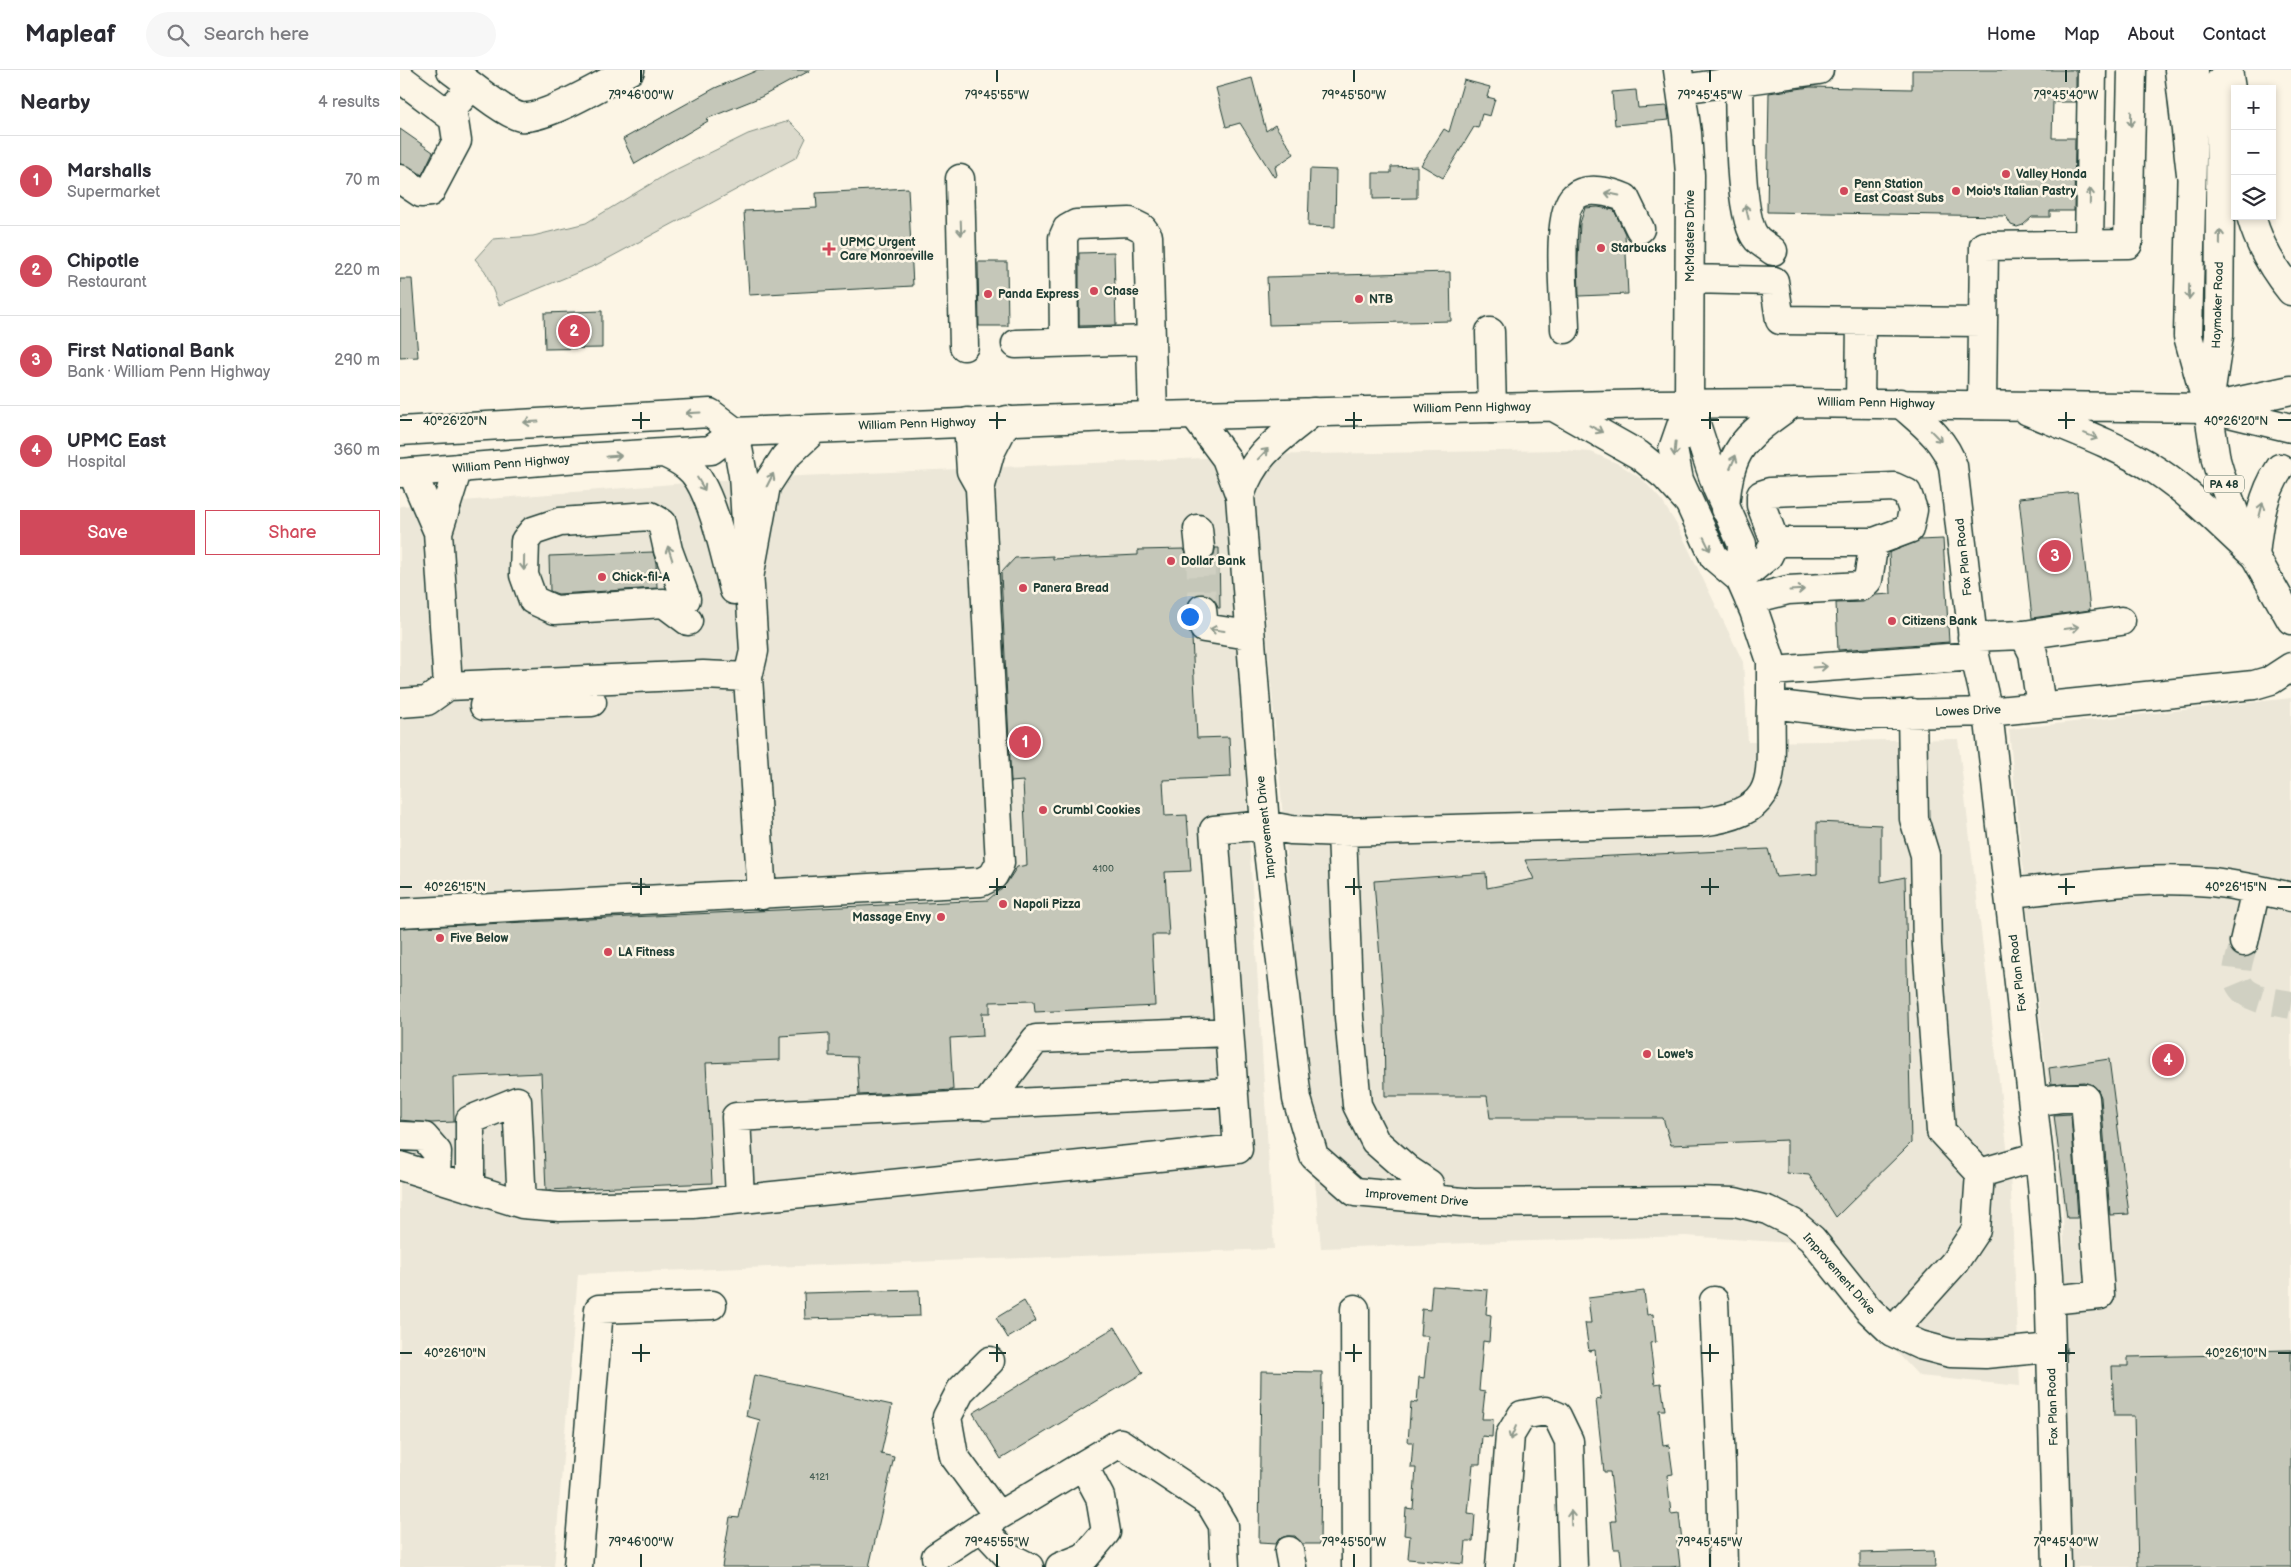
<!DOCTYPE html>
<html lang="en">
<head>
<meta charset="utf-8">
<style>
	:root { --surface:#fff; --page:#f7f7f7; --text:#2b2b33; --muted:#7c7c81; --line:#e1e1e2; --accent:#d1495b }
	body { margin:0; font-family:"Balsamiq Sans",sans-serif; background:var(--page); color:var(--text) }
	.controls { position:absolute; right:15px; top:15px; display:grid; overflow:hidden; border-radius:0px; box-shadow:0 2px 8px #0003 }
	.controls button { width:45px; height:45px; display:grid; place-items:center; padding:0; border:0; border-bottom:1px solid var(--line); background:var(--surface); color:var(--text); font:25px sans-serif }
	.you { position:absolute; left:789px; top:546px; width:18px; height:18px; margin:-12px; border:4px solid #fff; border-radius:50%; background:#1a73e8; box-shadow:0 0 0 8px #1a73e833 }
	.badge { display:grid; place-items:center; width:32px; height:32px; border-radius:50%; background:var(--accent); color:#fff; font-size:16px; font-weight:700 }
	.pin { position:absolute; translate:-50% -50%; border:2px solid #fff; box-shadow:0 1px 5px #0006 }
	.list { margin:0; padding:0; list-style:none }
	h2 { display:flex; justify-content:space-between; align-items:center; height:65px; margin:0; padding:0 20px; font-size:21px }
	h2 small { font-size:16px; font-weight:400; color:var(--muted) }
	.list li { display:grid; grid-template-columns:32px 1fr auto; gap:15px; align-items:center; box-sizing:border-box; height:90px; padding:0 20px; border-top:1px solid var(--line) }
	.list b { display:block; font-size:19px; white-space:nowrap }
	.list p { margin:0; font-size:16px; white-space:nowrap; color:var(--muted) }
	.list em { font-size:16px; font-style:normal; color:var(--muted) }
	.actions { display:flex; gap:10px; padding:15px 20px }
	.actions a { flex:1; padding:11px 0; border:1px solid var(--accent); border-radius:0px; text-align:center; font-size:18px; color:var(--accent) }
	.actions .main { background:var(--accent); color:#fff }
	.icon { flex:none; width:28px; height:28px; fill:none; stroke:currentColor; stroke-width:2; stroke-linecap:round; stroke-linejoin:round }
	.map { position:relative; flex:none; width:1891px; height:1497px; overflow:hidden }
	header { display:flex; align-items:center; gap:30px; box-sizing:border-box; height:70px; padding:0 25px; background:var(--surface); border-bottom:1px solid var(--line) }
	header strong { font-size:24px }
	nav { display:flex; gap:28px; margin-inline-start:auto; font-size:18px }
	.search { width:350px; height:45px; background:var(--page); display:flex; align-items:center; gap:12px; box-sizing:border-box; padding:0 18px; border-radius:28px; color:var(--muted); font-size:19px }
	main { display:flex }
	aside { flex:1; background:var(--surface) }
	.map>svg:first-child { display:block }
	.built { fill:#ece7d8 }
	.green { fill:#dcdacc; stroke:#7e8c80 }
	.building { fill:#c5c7b9; stroke:#1f3d34 }
	.lines { fill:none; stroke-linecap:round; stroke-linejoin:round }
	.minor-tunnel { stroke:#d0d0c2; stroke-width:28; stroke-dasharray:28 14; stroke-linecap:butt }
	.minor-casing { stroke:#1f3d34; stroke-width:31 }
	.major-casing { stroke:#1f3d34; stroke-width:31 }
	.highway-casing { stroke:#1f3d34; stroke-width:31 }
	.minor { stroke:#fcf5e5; stroke-width:28 }
	.major { stroke:#fcf5e5; stroke-width:28 }
	.highway { stroke:#fcf5e5; stroke-width:28 }
	.oneway { stroke:#8e998c }
	.ticks { fill:none; stroke:#1f3d34; stroke-width:2 }
	.poi-dot { fill:#d1495b; stroke:#fcf5e5; stroke-width:2 }
	.labels { text-anchor:middle; dominant-baseline:central; stroke-width:5; stroke-linejoin:round; paint-order:stroke }
	.number-label { font-size:10px; fill:#486055 }
	.shield { fill:#fcf5e5; stroke:#617469; stroke-width:1 }
	.shield-label { font-size:11px; font-weight:bold; fill:#1f3d34 }
	.poi-label { font-size:12px; font-weight:bold; fill:#1f3d34; stroke:#fcf5e5; text-anchor:start }
	.street-label { font-size:12px; fill:#1f3d34; stroke:#fcf5e5 }
	.ticks-label { font-size:12px; text-anchor:middle; fill:#1f3d34; stroke:#fcf5e5; stroke-width:5; stroke-linejoin:round; paint-order:stroke }
</style>
</head>
<body>
<header>
<strong>Mapleaf</strong>
<div class="search"><svg class="icon" aria-label="search" viewBox="0 0 24 24"><circle cx="10" cy="10" r="6"/><path d="M15 15l6 6"/></svg>Search here</div>
<nav><a>Home</a><a>Map</a><a>About</a><a>Contact</a></nav>
</header>
<main>
<aside>
<h2>Nearby<small>4 results</small></h2>
<ul class="list">
<li><span class="badge">1</span><div><b>Marshalls</b><p>Supermarket</p></div><em>70 m</em></li>
<li><span class="badge">2</span><div><b>Chipotle</b><p>Restaurant</p></div><em>220 m</em></li>
<li><span class="badge">3</span><div><b>First National Bank</b><p>Bank · William Penn Highway</p></div><em>290 m</em></li>
<li><span class="badge">4</span><div><b>UPMC East</b><p>Hospital</p></div><em>360 m</em></li>
</ul>
<div class="actions"><a class="main">Save</a><a>Share</a></div>
</aside>
<div class="map">
<svg width="1891" height="1497" viewBox="0 0 1891 1497">
	<rect width="100%" height="100%" fill="#fcf5e5"/>
	<filter id="ink" filterUnits="userSpaceOnUse"><feTurbulence type="fractalNoise" baseFrequency=".02" numOctaves="2"/><feDisplacementMap in="SourceGraphic" scale="10" xChannelSelector="R" yChannelSelector="G"/><feConvolveMatrix kernelMatrix="1 2 1 2 8 2 1 2 1" color-interpolation-filters="sRGB"/></filter>
	<g filter="url(#ink)">
		<path class="built" d="M1162 380 1191 382 1219 394 1243 410 1262 431 1277 455 1343 592 1348 672 1558 669 1610 1102 1620 1316 1519 1306 1395 1173 1285 1166 921 1178 851 385Z
			M826 387 874 1179 178 1204 154 1497H0V436L336 409Z
			M1891 628V1497H1672L1663 1142 1627 839 1609 659Z"/>
		<path class="green" d="M389 51 406 68 397 87 196 195 99 235 85 201 75 189 93 169 133 166 186 153 267 104 348 64Z"/>
		<path class="building" d="M358 0H411L361 27 306 49 308 51 235 94 223 69 315 18Z
			M1512 0H1676V32H1653L1652 68H1675L1674 141H1650V147H1632L1623 155 1617 157 1611 155 1606 146 1367 142 1369 23 1410 17 1512 19Z
			M852 8 866 61 875 55 894 84 875 97 877 105 874 107 840 53 826 57 816 18Z
			M1064 10 1090 17 1087 27 1095 29 1090 46 1082 44 1078 58 1074 57 1043 108 1021 95 1044 59 1049 62Z
			M1236 20 1238 38 1267 36 1269 50 1215 55 1212 22Z
			M0 59 33 82 22 105 9 96 0 94Z
			M1017 96V128L973 129V103H991V97Z
			M910 99 936 100 935 157 908 156Z
			M508 118 513 216 349 225 344 141 417 138 416 123Z
			M1198 137 1214 140 1225 164 1228 224 1179 226 1178 190 1180 153 1185 138Z
			M714 182 716 255 679 256V183Z
			M578 192H607L608 256H579Z
			M1050 202 1051 251 869 255 867 207Z
			M0 209H12L18 287 0 288Z
			M202 241V278L145 279 144 243Z
			M1677 422 1690 540 1632 548 1619 428Z
			M1543 469 1549 572 1438 580 1436 533 1463 532 1475 525 1491 524 1489 483 1520 470Z
			M815 478H819L820 538H818L815 530 809 525 801 523 792 527 788 533 786 541 789 560 792 568 797 668 829 667 831 707 763 710 765 746 787 745 791 801 765 802 769 865H752L755 936 635 942 634 931 590 932V943H582L583 966 550 968 553 1020 459 1025 457 987 429 986V963L380 966V990L306 993 312 1113 146 1120 141 1003 53 1007 54 1052 31 1053 0 1050V858L588 830 606 814 617 797 627 795 623 711 611 712 601 503 615 488 653 486V489L738 485V480L784 479 788 488 793 492 801 494 810 490 814 485Z
			M253 482 256 493 257 518 158 524 150 521 149 486Z
			M1417 752 1481 755V812L1505 807 1511 1073 1436 1147 1409 1105 1387 1103V1070L1271 1075 1263 1048H1090L1087 1026H985L984 941 974 811 1086 803 1087 818 1134 809 1125 790 1368 779 1376 807 1417 804Z
			M1709 989 1729 1144 1710 1145 1701 1027 1698 1020 1693 1015 1685 1012 1651 1014 1649 998Z
			M1671 1044 1678 1148H1667L1654 1045Z
			M1032 1216 1088 1220 1086 1244 1091 1245 1089 1272 1083 1271 1079 1321 1085 1322 1082 1349H1093L1092 1367 1082 1366 1080 1394H1073L1068 1443 1075 1444 1073 1471H1066L1064 1494 1008 1489 1010 1466 1004 1465 1006 1438 1013 1439 1016 1398H1011L1013 1372H1008L1011 1332 1017 1333 1019 1307 1024 1308 1028 1266H1020L1022 1239 1030 1240Z
			M519 1220 520 1246 405 1249 404 1223Z
			M1244 1221 1247 1245 1253 1244 1256 1272 1250 1273 1255 1314 1261 1313 1265 1340H1259L1263 1376 1269 1375 1273 1404 1267 1405 1271 1444 1279 1443 1282 1471H1277L1280 1496 1269 1497H1222L1220 1479H1214L1211 1451H1216L1210 1402H1204L1196 1330 1201 1329 1195 1280 1189 1281 1185 1253H1191L1188 1228Z
			M624 1231 636 1251 608 1268 596 1248Z
			M715 1257 743 1303 601 1389 573 1343Z
			M1891 1280V1497H1738L1734 1346H1714L1712 1296H1728V1287L1827 1285 1848 1284V1281Z
			M861 1301 922 1302 920 1474H902L895 1466H887L879 1469 876 1474 859 1473Z
			M354 1305 492 1335 481 1384 494 1387 469 1497H322L330 1447 339 1448 360 1350 346 1346Z
			M1534 1481 1535 1497H1460V1483Z"/>
		<g class="lines">
			<path class="minor-tunnel" d="M800 478 802 539
				M1844 872C1842 882 1837 894 1837 904 1837 930 1872 931 1891 935"/>
			<defs>
				<path id="minor" d="M51 0C66 11 105 44 121 47 145 50 207 12 230 0
					M1278 0 1287 63 1290 105 1289 333 1317 418 1342 474 1340 509
					M0 8 53 48
					M1339 11C1340 42 1338 149 1357 169 1361 173 1368 177 1373 181
					M1281 19 1419 0
					M0 109 21 123 30 122 57 71 52 38 72 16
					M560 109 564 276
					M1689 174 1692 0
					M1290 209 1374 211 1380 250 1582 252
					M1165 259C1165 234 1155 143 1174 127 1186 116 1212 122 1225 128L1240 159
					M1090 262 1092 338
					M664 272 663 168 667 159 676 154 730 152 742 158 748 166 751 270
					M616 274 751 270 753 346
					M1289 333 1273 379 1279 410 1314 487 1340 509 1354 541 1371 591V634L1460 645 1588 642 1854 615 1871 610 1891 597
					M1460 333 1461 251
					M1500 333C1521 352 1544 368 1553 396L1575 586 1588 642 1642 1114 1649 1205 1657 1497
					M1582 335 1584 176 1728 174 1732 0
					M794 345 826 388 840 426 865 755 897 1029 914 1086 955 1122 1073 1133 1293 1131 1335 1132 1367 1140 1393 1153 1412 1169 1468 1239 1492 1262 1520 1275 1550 1283 1585 1284 1651 1278
					M568 352 571 401 580 417
					M335 362 343 405 354 581 348 607 362 825
					M12 402 38 462 48 616
					M1494 417 1507 423 1513 440 1509 459 1474 472H1375L1361 435V425L1370 422Z
					M840 426C853 384 881 368 913 342
					M798 459 800 478
					M38 462 58 398
					M1340 509 1368 486 1375 472
					M286 529 268 480 262 453 250 446 160 452 133 461 125 471 124 505 133 530 155 540 264 533 288 551
					M1349 530 1388 520 1462 516 1468 510 1474 472
					M802 539 804 558 849 565
					M1624 565 1633 583 1641 636
					M1572 567 1624 565 1721 551
					M1372 601 1575 586
					M0 633 27 631 48 616 303 605 348 607
					M84 636 192 632
					M1512 643 1514 749 1525 785 1527 875 1541 1061 1580 1103 1639 1086
					M942 762 949 947 957 1035 975 1071 1008 1100 1029 1114 1032 1129
					M1609 823C1676 817 1744 806 1812 812 1838 815 1865 821 1891 827
					M0 843 581 812 593 806 600 793 580 419 590 383 607 350
					M1844 872 1856 819
					M1633 1032 1662 1028H1685L1700 1225 1650 1230
					M585 1036 636 969 829 962
					M0 1066 24 1067 37 1082 36 1106
					M0 1096 122 1134 160 1137 293 1134 838 1079 814 760 865 755 891 760 942 762 1301 752C1387 741 1368 702 1371 634
					M70 1118V1050L117 1031 122 1134
					M340 1128 336 1047 834 1022
					M1314 1231 1321 1396 1323 1497
					M955 1239 956 1497
					M1492 1262 1554 1193 1576 1160 1580 1103
					M590 1291 561 1320 547 1347 554 1386 598 1446
					M581 1457 609 1487 629 1497
					M889 1481 892 1497
					M536 1487 598 1446 720 1373 810 1433 823 1455 825 1497
					M178 1497 199 1239 312 1235
					M660 1497 685 1487 706 1462 700 1427 683 1395
					M1100 1497 1110 1365 1122 1345 1145 1341 1157 1346 1169 1371 1173 1497"/>
				<path id="major" d="M1794 0 1788 266 1808 338 1816 390 1821 407 1836 447 1855 486 1891 550
					M1810 327 1819 266 1821 10"/>
				<path id="highway" d="M1779 0 1791 104
					M1828 0 1835 44
					M1851 146C1859 175 1872 198 1891 221
					M1154 337 1239 385 1266 407 1287 430
					M1812 337 1891 320
					M1628 341C1672 359 1717 375 1757 401 1793 425 1823 457 1855 486
					M0 361 310 343 335 362
					M264 383C275 388 285 393 293 402 313 425 326 489 334 520
					M0 403 166 389 311 380 335 362 714 347 1254 334 1393 333 1808 338 1891 358
					M1325 439C1329 377 1344 368 1393 333
					M1855 486C1858 454 1862 425 1880 398
					M349 508 366 416 385 387 415 359"/>
			</defs>
			<use href="#minor" class="minor-casing"/>
			<use href="#major" class="major-casing"/>
			<use href="#highway" class="highway-casing"/>
			<use href="#minor" class="minor"/>
			<use href="#major" class="major"/>
			<use href="#highway" class="highway"/>
		</g>
		<defs><path id="oneway-shaft" d="M-6 0H5M1.5-3L5.5 0L1.5 3" fill="none" stroke-width="1.6" stroke-linecap="round" stroke-linejoin="round" transform="scale(1.25)"/></defs>
		<g class="oneway">
			<use href="#oneway-shaft" transform="translate(1731 49) rotate(91)"/>
			<use href="#oneway-shaft" transform="translate(1212 124) rotate(-168)"/>
			<use href="#oneway-shaft" transform="translate(1690 126) rotate(-89)"/>
			<use href="#oneway-shaft" transform="translate(1347 142) rotate(-103)"/>
			<use href="#oneway-shaft" transform="translate(561 158) rotate(88)"/>
			<use href="#oneway-shaft" transform="translate(1820 167) rotate(-89)"/>
			<use href="#oneway-shaft" transform="translate(1789 222) rotate(91)"/>
			<use href="#oneway-shaft" transform="translate(293 343) rotate(177)"/>
			<use href="#oneway-shaft" transform="translate(131 352) rotate(177)"/>
			<use href="#oneway-shaft" transform="translate(1196 359) rotate(28)"/>
			<use href="#oneway-shaft" transform="translate(1536 366) rotate(46)"/>
			<use href="#oneway-shaft" transform="translate(1691 366) rotate(22)"/>
			<use href="#oneway-shaft" transform="translate(1275 379) rotate(95)"/>
			<use href="#oneway-shaft" transform="translate(863 384) rotate(-46)"/>
			<use href="#oneway-shaft" transform="translate(214 386) rotate(-4)"/>
			<use href="#oneway-shaft" transform="translate(1333 392) rotate(-67)"/>
			<use href="#oneway-shaft" transform="translate(370 410) rotate(-63)"/>
			<use href="#oneway-shaft" transform="translate(301 414) rotate(59)"/>
			<use href="#oneway-shaft" transform="translate(1861 440) rotate(-76)"/>
			<use href="#oneway-shaft" transform="translate(1307 474) rotate(64)"/>
			<use href="#oneway-shaft" transform="translate(270 483) rotate(-108)"/>
			<use href="#oneway-shaft" transform="translate(124 493) rotate(91)"/>
			<use href="#oneway-shaft" transform="translate(1397 520) rotate(-3)"/>
			<use href="#oneway-shaft" transform="translate(1672 558) rotate(-8)"/>
			<use href="#oneway-shaft" transform="translate(817 560) rotate(-172)"/>
			<use href="#oneway-shaft" transform="translate(1420 597) rotate(-4)"/>
			<use href="#oneway-shaft" transform="translate(1113 1363) rotate(113)"/>
			<use href="#oneway-shaft" transform="translate(1171 1448) rotate(-92)"/>
		</g>
	</g>
	<path class="ticks" d="M241 0V12M597 0V12M954 0V12M1310 0V12M1666 0V12M241 342V359M597 342V359M954 342V359M1310 342V359M1666 342V359M0 350H12M232 350H250M589 350H606M945 350H962M1301 350H1319M1658 350H1675M1878 350H1891M241 808V825M597 808V825M954 808V825M1310 808V825M1666 808V825M0 817H12M232 817H250M589 817H606M945 817H962M1301 817H1319M1658 817H1675M1878 817H1891M241 1274V1292M597 1274V1292M954 1274V1292M1310 1274V1292M1666 1274V1292M0 1283H12M232 1283H250M589 1283H606M945 1283H962M1301 1283H1319M1658 1283H1675M1878 1283H1891M241 1484V1497M597 1484V1497M954 1484V1497M1310 1484V1497M1666 1484V1497"/>
	<g class="poi-dot">
		<circle cx="1606" cy="104" r="5"/>
		<circle cx="1444" cy="121" r="5"/>
		<circle cx="1556" cy="121" r="5"/>
		<circle cx="1201" cy="178" r="5"/>
		<path d="M426.5 171.5h5v5h5v5h-5v5h-5v-5h-5v-5h5z"/>
		<circle cx="694" cy="221" r="5"/>
		<circle cx="588" cy="224" r="5"/>
		<circle cx="959" cy="229" r="5"/>
		<circle cx="771" cy="491" r="5"/>
		<circle cx="202" cy="507" r="5"/>
		<circle cx="623" cy="518" r="5"/>
		<circle cx="1492" cy="551" r="5"/>
		<circle cx="643" cy="740" r="5"/>
		<circle cx="603" cy="834" r="5"/>
		<circle cx="541" cy="847" r="5"/>
		<circle cx="40" cy="868" r="5"/>
		<circle cx="208" cy="882" r="5"/>
		<circle cx="1247" cy="984" r="5"/>
	</g>
	<g class="labels">
		<g class="number-label">
			<text x="703" y="799">4100</text>
			<text x="419" y="1407">4121</text>
		</g>
		<rect class="shield" x="1804" y="405.5" width="40" height="17" rx="4"/>
		<g class="shield-label">
			<text x="1824" y="414">PA 48</text>
		</g>
		<g class="poi-label">
			<text x="1616" y="104">Valley Honda</text>
			<text x="1454" y="114">Penn Station<tspan x="1454" dy="14">East Coast Subs</tspan></text>
			<text x="1566" y="121">Moio's Italian Pastry</text>
			<text x="440" y="172">UPMC Urgent<tspan x="440" dy="14">Care Monroeville</tspan></text>
			<text x="1211" y="178">Starbucks</text>
			<text x="704" y="221">Chase</text>
			<text x="598" y="224">Panda Express</text>
			<text x="969" y="229">NTB</text>
			<text x="781" y="491">Dollar Bank</text>
			<text x="212" y="507">Chick-fil-A</text>
			<text x="633" y="518">Panera Bread</text>
			<text x="1502" y="551">Citizens Bank</text>
			<text x="653" y="740">Crumbl Cookies</text>
			<text x="613" y="834">Napoli Pizza</text>
			<text x="531" y="847" text-anchor="end">Massage Envy</text>
			<text x="50" y="868">Five Below</text>
			<text x="218" y="882">LA Fitness</text>
			<text x="1257" y="984">Lowe's</text>
		</g>
		<g class="street-label">
			<text transform="translate(1290 166) rotate(-90)">McMasters Drive</text>
			<text transform="translate(1818 235) rotate(-88)">Haymaker Road</text>
			<text transform="translate(1476 333) rotate(1)">William Penn Highway</text>
			<text transform="translate(1072 338) rotate(-1)">William Penn Highway</text>
			<text transform="translate(517 354) rotate(-2)">William Penn Highway</text>
			<text transform="translate(111 394) rotate(-5)">William Penn Highway</text>
			<text transform="translate(1564 487) rotate(-96)">Fox Plan Road</text>
			<text transform="translate(1568 641) rotate(-2)">Lowes Drive</text>
			<text transform="translate(866 757) rotate(-96)">Improvement Drive</text>
			<text transform="translate(1618 903) rotate(-97)">Fox Plan Road</text>
			<text transform="translate(1017 1128) rotate(5)">Improvement Drive</text>
			<text transform="translate(1439 1204) rotate(49)">Improvement Drive</text>
			<text transform="translate(1653 1337) rotate(-92)">Fox Plan Road</text>
		</g>
	</g>
	<g class="ticks-label">
		<text x="241" y="29">79°46'00"W</text>
		<text x="597" y="29">79°45'55"W</text>
		<text x="954" y="29">79°45'50"W</text>
		<text x="1310" y="29">79°45'45"W</text>
		<text x="1666" y="29">79°45'40"W</text>
		<text x="55" y="355">40°26'20"N</text>
		<text x="1836" y="355">40°26'20"N</text>
		<text x="55" y="821">40°26'15"N</text>
		<text x="1836" y="821">40°26'15"N</text>
		<text x="55" y="1287">40°26'10"N</text>
		<text x="1836" y="1287">40°26'10"N</text>
		<text x="241" y="1476">79°46'00"W</text>
		<text x="597" y="1476">79°45'55"W</text>
		<text x="954" y="1476">79°45'50"W</text>
		<text x="1310" y="1476">79°45'45"W</text>
		<text x="1666" y="1476">79°45'40"W</text>
	</g>
</svg>
<div class="controls">
<button>+</button>
<button>−</button>
<button><svg class="icon" aria-label="layers" viewBox="0 0 24 24"><path d="M12 4l9 5-9 5-9-5zM3 14l9 5 9-5"/></svg></button>
</div>
<div class="you"></div>
<div class="pin badge" style="left:625px;top:672px">1</div>
<div class="pin badge" style="left:174px;top:261px">2</div>
<div class="pin badge" style="left:1655px;top:486px">3</div>
<div class="pin badge" style="left:1768px;top:990px">4</div>
</div>
</main>
</body>
</html>
